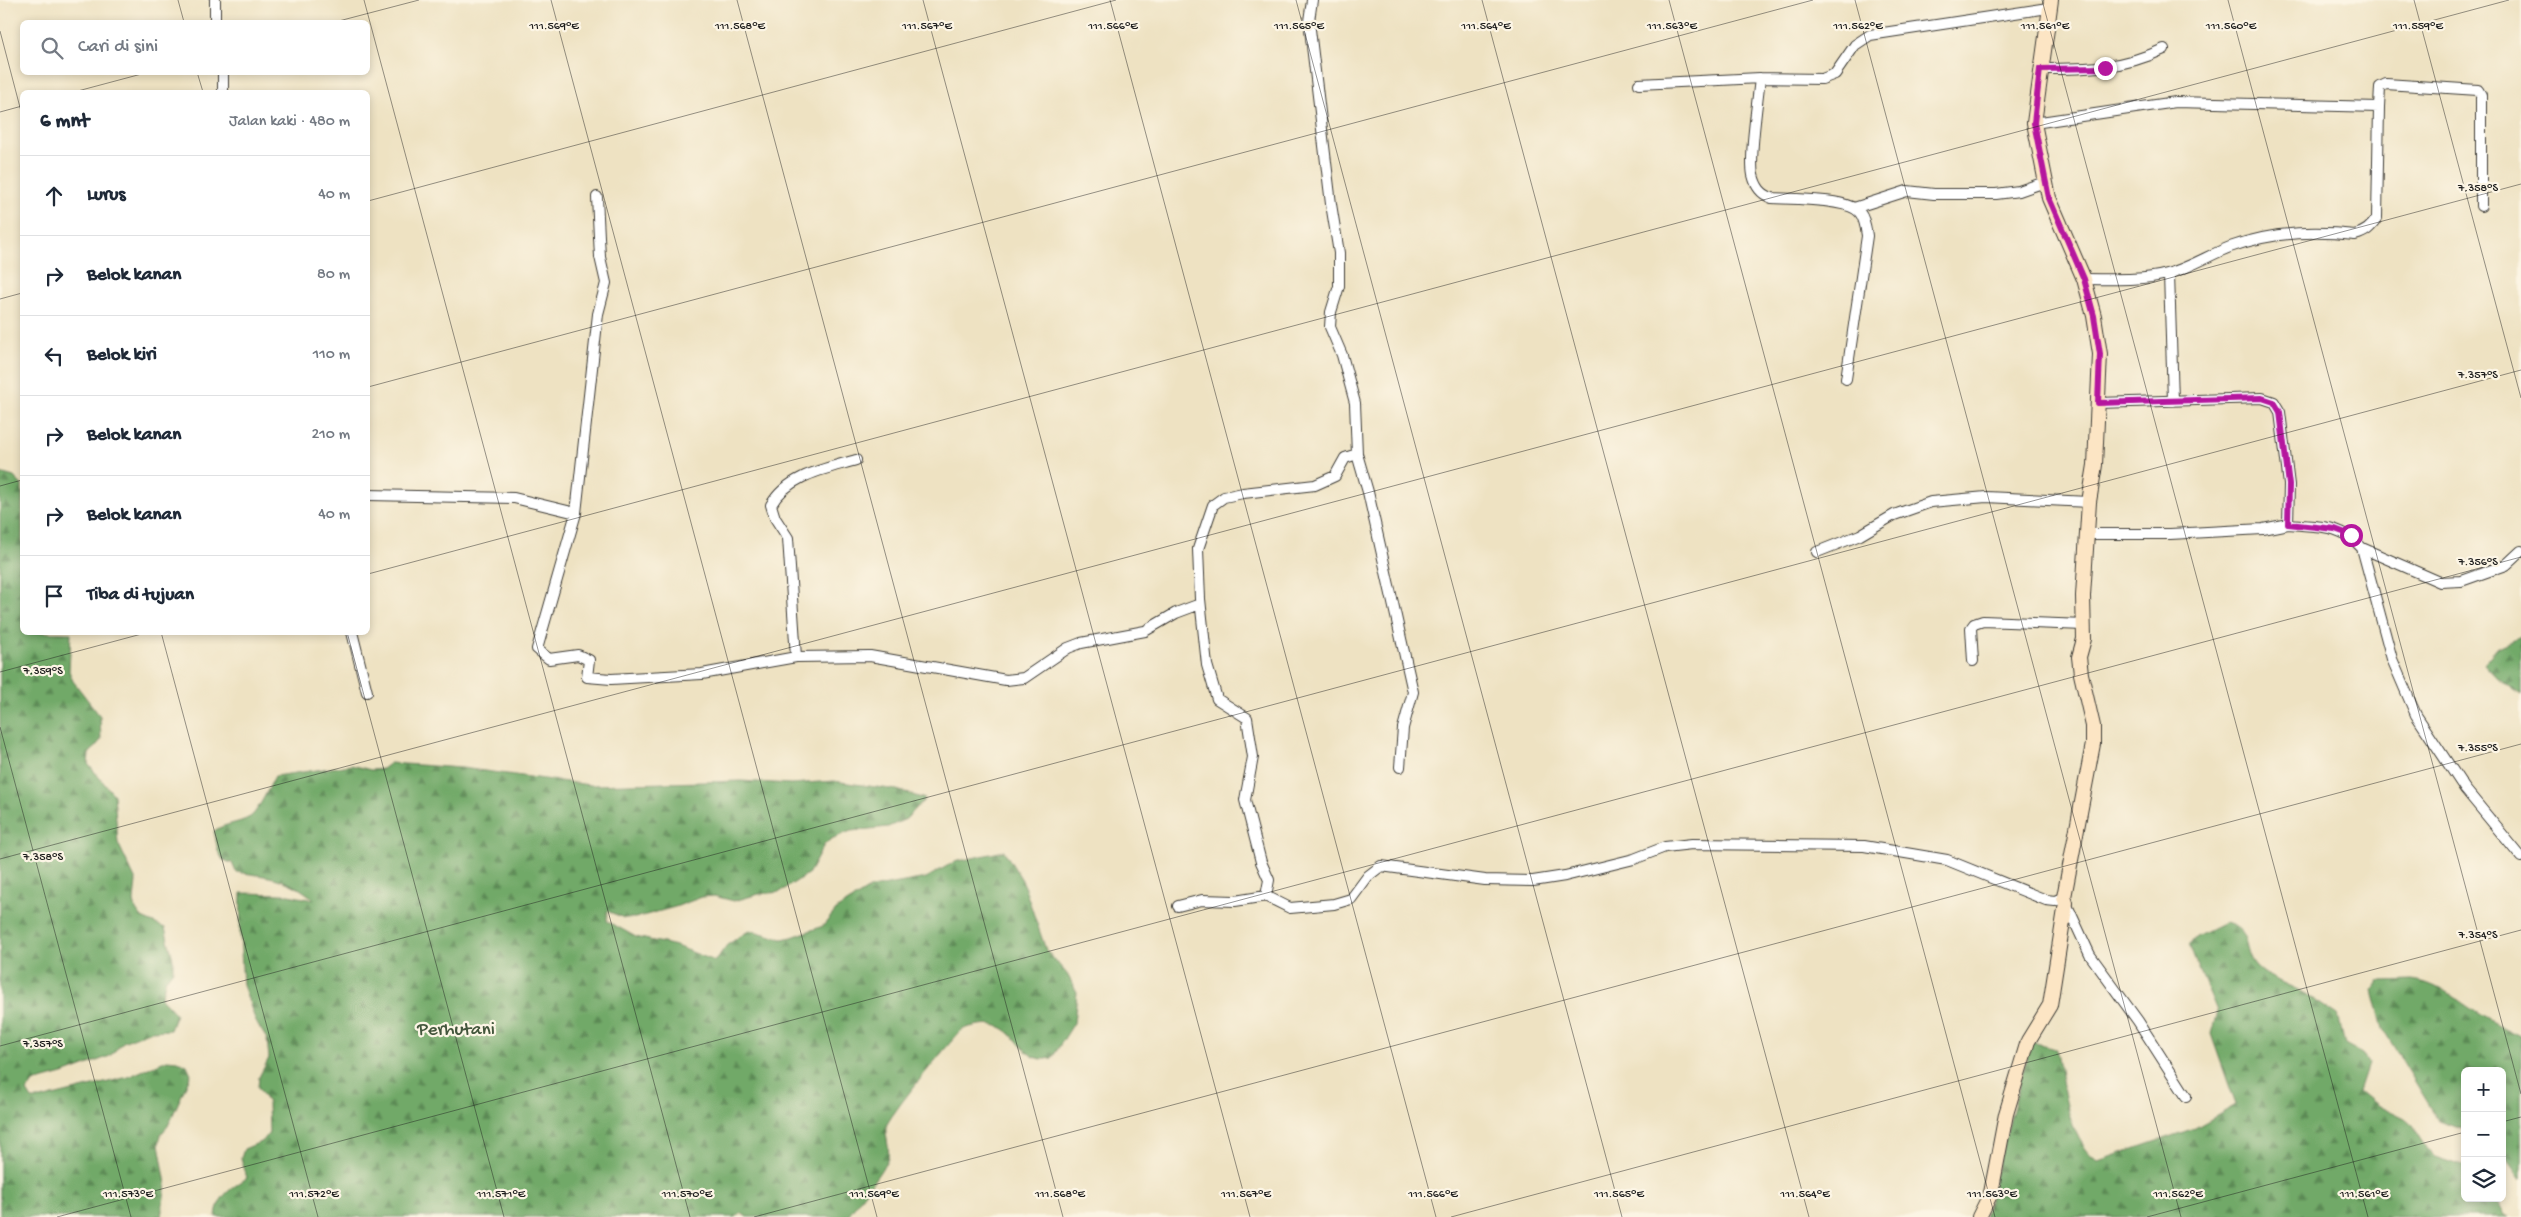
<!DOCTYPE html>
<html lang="id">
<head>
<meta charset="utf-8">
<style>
	:root { --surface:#fff; --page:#f6f6f7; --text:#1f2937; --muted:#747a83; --line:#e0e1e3 }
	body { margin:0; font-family:"Gochi Hand",sans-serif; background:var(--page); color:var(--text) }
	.controls { position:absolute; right:15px; bottom:15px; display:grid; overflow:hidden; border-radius:8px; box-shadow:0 2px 8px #0003 }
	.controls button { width:45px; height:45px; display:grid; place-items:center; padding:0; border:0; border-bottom:1px solid var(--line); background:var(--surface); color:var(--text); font:25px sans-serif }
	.stop { position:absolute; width:15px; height:15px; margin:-11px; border:4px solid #b5179e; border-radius:50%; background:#fff }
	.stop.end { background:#b5179e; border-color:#fff; box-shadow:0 1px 5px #0008 }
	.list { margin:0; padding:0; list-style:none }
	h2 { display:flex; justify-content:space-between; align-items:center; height:65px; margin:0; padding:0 20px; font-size:21px }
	h2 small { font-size:16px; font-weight:400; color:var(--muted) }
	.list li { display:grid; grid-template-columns:32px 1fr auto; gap:15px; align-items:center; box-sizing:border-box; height:80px; padding:0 20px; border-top:1px solid var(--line) }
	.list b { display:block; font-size:19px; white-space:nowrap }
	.list em { font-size:16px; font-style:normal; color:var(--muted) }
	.icon { flex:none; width:28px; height:28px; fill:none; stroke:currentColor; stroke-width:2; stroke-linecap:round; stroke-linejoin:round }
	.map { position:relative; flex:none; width:2521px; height:1217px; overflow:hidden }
	.search { position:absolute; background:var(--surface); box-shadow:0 2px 8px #0003; left:20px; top:20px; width:350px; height:55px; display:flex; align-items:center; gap:12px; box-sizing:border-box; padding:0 18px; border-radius:8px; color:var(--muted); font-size:19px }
	.panel { position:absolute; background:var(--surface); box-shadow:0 2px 8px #0003; left:20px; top:90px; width:350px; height:545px; border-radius:8px }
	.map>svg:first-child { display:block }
	.forest { fill:url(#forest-firs); stroke:#466242 }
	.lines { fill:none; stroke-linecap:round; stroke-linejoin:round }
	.street-casing { stroke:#3c3a35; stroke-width:12 }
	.secondary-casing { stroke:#3c3a35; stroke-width:16 }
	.street { stroke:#fff; stroke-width:10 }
	.secondary { stroke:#fce5c4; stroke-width:14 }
	.route { stroke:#b5179e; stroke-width:6 }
	.ticks { fill:none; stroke:#1c1c1c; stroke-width:1; stroke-opacity:0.45 }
	.labels { text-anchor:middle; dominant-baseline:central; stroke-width:4.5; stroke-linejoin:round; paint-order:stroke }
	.park-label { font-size:19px; fill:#43563c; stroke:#fcf5e5 }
	.ticks-label { font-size:12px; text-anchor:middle; fill:#1c1c1c; stroke:#fcf5e5; stroke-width:4.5; stroke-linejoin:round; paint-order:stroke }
</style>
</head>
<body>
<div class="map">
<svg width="2521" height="1217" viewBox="0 0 2521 1217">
	<defs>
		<pattern id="forest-firs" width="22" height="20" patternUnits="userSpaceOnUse" patternTransform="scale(1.25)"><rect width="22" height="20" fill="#71a968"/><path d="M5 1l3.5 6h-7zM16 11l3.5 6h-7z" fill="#5c8955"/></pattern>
	</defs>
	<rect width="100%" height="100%" fill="#fcf5e5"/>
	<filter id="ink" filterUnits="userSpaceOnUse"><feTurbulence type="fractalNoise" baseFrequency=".02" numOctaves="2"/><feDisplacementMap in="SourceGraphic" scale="10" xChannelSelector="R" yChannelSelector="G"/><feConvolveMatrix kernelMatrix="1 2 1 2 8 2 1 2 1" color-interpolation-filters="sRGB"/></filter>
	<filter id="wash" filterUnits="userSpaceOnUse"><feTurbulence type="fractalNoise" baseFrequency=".0096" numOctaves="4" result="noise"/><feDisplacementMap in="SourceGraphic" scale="20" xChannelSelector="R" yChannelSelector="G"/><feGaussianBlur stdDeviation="1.12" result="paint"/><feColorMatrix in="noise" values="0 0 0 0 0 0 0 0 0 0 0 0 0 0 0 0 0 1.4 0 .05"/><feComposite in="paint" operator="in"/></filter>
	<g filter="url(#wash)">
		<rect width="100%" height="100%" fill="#eee2c2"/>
		<path class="forest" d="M0 473 14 477 22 485V632L71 633 69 671 73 681 100 716 101 740 89 754 88 764 114 795 118 843 136 881 134 901 136 910 142 918 165 928 173 959V970L166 979 161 998 176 1014 170 1030 151 1031 123 1042 110 1056 63 1074 33 1082 27 1091 32 1099H41L128 1077 167 1060 178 1061 187 1065 191 1074 168 1126 161 1134 159 1144 166 1184 161 1217H0Z
			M2521 637V695L2497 677 2484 663 2498 647Z
			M390 763 462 768 590 785 741 781 791 784 834 781 897 790 925 799 906 819 888 827 851 831 831 839 824 845 809 873 780 892 759 894 734 901 714 896 702 897 675 907 635 918H624L607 911V921L636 937 676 946 715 961 727 945 750 930 782 939 792 937 823 926 837 909 871 888 926 878 954 862 1004 851 1022 880 1046 950 1067 974 1077 992 1074 1023 1052 1058C1018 1067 1020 1018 979 1025 974 1026 964 1028 961 1031 951 1040 887 1118 886 1127 885 1136 890 1148 888 1157 885 1168 855 1205 847 1217H747L741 1213 736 1217H216C217 1197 231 1188 247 1178L241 1158 244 1149 263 1141 269 1133 268 1103 258 1087 259 1077 269 1058 267 1039 256 1022 243 985 240 934 241 893 283 894 315 900C287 877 271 877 236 872L232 863 223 860 218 851 214 831C225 823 238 824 250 817 258 812 270 785 275 776L351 765 371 770 382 769Z
			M2224 923C2253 928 2241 950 2256 966 2268 979 2290 985 2306 994 2317 1000 2327 1008 2338 1015L2345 1044 2363 1054 2368 1064 2359 1091 2376 1105 2405 1119 2413 1126 2432 1156 2465 1167V1198H2496L2505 1215 2509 1217H1984L2031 1042 2056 1048C2064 1085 2066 1137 2098 1161L2195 1128 2236 1105 2211 1034 2217 1012 2189 945 2196 937Z
			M2413 980C2440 983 2458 1001 2479 1014 2492 1022 2507 1029 2521 1036V1180L2502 1153V1071H2465V1130L2439 1121 2383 1029 2373 990 2379 981Z"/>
	</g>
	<g filter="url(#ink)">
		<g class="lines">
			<defs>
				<path id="street" d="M1312 0 1309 21 1331 204 1339 253V286L1331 312 1330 327 1342 355 1355 403 1357 454 1368 492 1413 692 1403 728 1400 767
					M215 22V0
					M2040 69C2086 69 2122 69 2164 49
					M223 72V92
					M1760 78C1758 100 1749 156 1753 175 1756 187 1761 194 1772 198 1790 199 1850 198 1860 213 1865 219 1866 229 1867 236L1846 379
					M1639 84 1760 78 1822 79 1835 74 1855 45 1870 35 2048 8
					M2034 123 2176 102 2379 107 2380 87 2386 84 2478 90 2481 95V206
					M597 197 600 257 606 283 598 314 576 513 537 649 549 659 578 655 589 660 587 677 611 679 702 674 796 657 870 656 1006 680 1024 678 1068 648 1081 643 1145 631 1176 613 1200 604
					M1854 208 1907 191 1934 194H1996L2019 191 2045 182
					M2169 274 2173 401
					M2084 279C2112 279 2140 281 2167 274 2190 268 2209 255 2230 247 2271 232 2312 230 2355 235 2365 232 2371 228 2377 218L2379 107
					M2098 403 2262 398 2274 402 2280 412 2289 485 2288 524C2319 527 2340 523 2362 548L2392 659 2416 715 2465 789 2521 857
					M368 495 514 498 576 513
					M2087 534H2170L2263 529 2288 524
					M2362 548 2440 582 2461 581 2506 565 2521 551
					M1817 552 1860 535 1894 515 1931 502 1986 497 2089 502
					M352 632 367 692
					M796 657 788 538 775 518 771 505C788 475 825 469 856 460
					M1973 661 1971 628 1974 624 1983 621 2084 625
					M1266 896 1290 908 1334 904 1351 899 1368 876 1381 866 1485 880 1533 881 1565 876 1634 859 1665 847 1692 844 1864 846 1947 860 2046 900 2055 901 2064 897
					M2066 903 2090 955 2138 1021 2186 1096
					M1178 906 1202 900 1235 901 1266 896 1269 880 1261 862 1245 800 1253 757 1247 718 1217 699 1207 665 1200 599 1198 549 1213 505 1224 497 1243 493 1315 485 1335 476 1345 458 1357 454"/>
				<path id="secondary" d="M1979 1217 1991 1193 2006 1114 2028 1041 2050 1005 2066 903 2064 897 2093 744V726L2081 674 2079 657 2084 639 2083 596 2089 502 2095 465 2100 354 2094 316 2084 279 2049 198 2034 123 2051 0"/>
			</defs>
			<use href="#street" class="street-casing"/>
			<use href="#secondary" class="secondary-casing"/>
			<use href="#street" class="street"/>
			<use href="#secondary" class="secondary"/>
		</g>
	</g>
	<g class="lines" filter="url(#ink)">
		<path class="route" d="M2105 68 2040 69 2034 123 2049 198 2084 279 2094 316 2100 354 2098 403 2262 398 2274 402 2280 412 2289 485 2288 524 2335 529 2351 535"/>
	</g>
	<path class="ticks" d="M178 0 184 22M364 0 690 1217M551 0 877 1217M737 0 1063 1217M923 0 1250 1217M1110 0 1436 1217M1296 0 1622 1217M1482 0 1809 1217M1669 0 1995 1217M1855 0 2181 1217M2042 0 2368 1217M2228 0 2521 1094M2414 0 2521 398M335 22 419 0M0 31 22 115M197 72 203 92M74 92 149 72M0 112 22 106M368 201 1116 0M0 299 22 293M368 387 1813 0M0 486 22 480M368 574 2509 0M161 632 318 1217M347 632 504 1217M0 672 149 632M0 727 131 1217M0 859 2521 184M0 1046 2521 370M2502 1122 2521 1117M57 1217 2521 557M754 1217 2521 744M1451 1217 2521 930M2147 1217 2465 1132"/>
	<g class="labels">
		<g class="park-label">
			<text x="456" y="1030">Perhutani</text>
		</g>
	</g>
	<g class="ticks-label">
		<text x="554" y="29">111.569°E</text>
		<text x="740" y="29">111.568°E</text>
		<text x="927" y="29">111.567°E</text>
		<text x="1113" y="29">111.566°E</text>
		<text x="1299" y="29">111.565°E</text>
		<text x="1486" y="29">111.564°E</text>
		<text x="1672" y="29">111.563°E</text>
		<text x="1858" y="29">111.562°E</text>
		<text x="2045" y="29">111.561°E</text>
		<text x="2231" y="29">111.560°E</text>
		<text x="2418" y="29">111.559°E</text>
		<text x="2478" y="191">7.358°S</text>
		<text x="2478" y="378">7.357°S</text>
		<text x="2478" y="565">7.356°S</text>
		<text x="43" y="674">7.359°S</text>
		<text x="2478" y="751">7.355°S</text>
		<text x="43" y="860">7.358°S</text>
		<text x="2478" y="938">7.354°S</text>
		<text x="43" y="1047">7.357°S</text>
		<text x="128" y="1197">111.573°E</text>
		<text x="314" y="1197">111.572°E</text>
		<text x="501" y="1197">111.571°E</text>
		<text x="687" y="1197">111.570°E</text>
		<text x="874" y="1197">111.569°E</text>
		<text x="1060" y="1197">111.568°E</text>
		<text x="1246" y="1197">111.567°E</text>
		<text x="1433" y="1197">111.566°E</text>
		<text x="1619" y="1197">111.565°E</text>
		<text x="1805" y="1197">111.564°E</text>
		<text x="1992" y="1197">111.563°E</text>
		<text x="2178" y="1197">111.562°E</text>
		<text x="2364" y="1197">111.561°E</text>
	</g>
</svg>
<div class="controls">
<button>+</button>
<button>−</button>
<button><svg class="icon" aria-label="layers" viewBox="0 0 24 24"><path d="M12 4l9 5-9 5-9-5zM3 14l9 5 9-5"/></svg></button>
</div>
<div class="stop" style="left:2351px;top:535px"></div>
<div class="stop end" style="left:2105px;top:68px"></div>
<div class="search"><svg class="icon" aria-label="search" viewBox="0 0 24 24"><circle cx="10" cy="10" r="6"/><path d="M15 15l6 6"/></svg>Cari di sini</div>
<section class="panel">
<h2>6 mnt<small>Jalan kaki · 480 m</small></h2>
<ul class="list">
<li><svg class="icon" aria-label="ahead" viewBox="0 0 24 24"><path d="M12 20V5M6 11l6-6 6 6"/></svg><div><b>Lurus</b></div><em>40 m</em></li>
<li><svg class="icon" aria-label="right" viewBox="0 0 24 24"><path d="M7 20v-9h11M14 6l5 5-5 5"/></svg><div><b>Belok kanan</b></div><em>80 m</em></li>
<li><svg class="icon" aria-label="left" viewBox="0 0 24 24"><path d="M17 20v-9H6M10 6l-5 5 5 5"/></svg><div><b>Belok kiri</b></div><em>110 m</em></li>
<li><svg class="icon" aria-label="right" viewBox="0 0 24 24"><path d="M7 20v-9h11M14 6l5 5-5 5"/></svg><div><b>Belok kanan</b></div><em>210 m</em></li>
<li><svg class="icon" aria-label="right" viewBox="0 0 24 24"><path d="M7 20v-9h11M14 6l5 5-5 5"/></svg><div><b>Belok kanan</b></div><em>40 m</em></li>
<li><svg class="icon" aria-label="arrive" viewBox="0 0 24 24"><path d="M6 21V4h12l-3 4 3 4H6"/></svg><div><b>Tiba di tujuan</b></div></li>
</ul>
</section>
</div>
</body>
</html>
